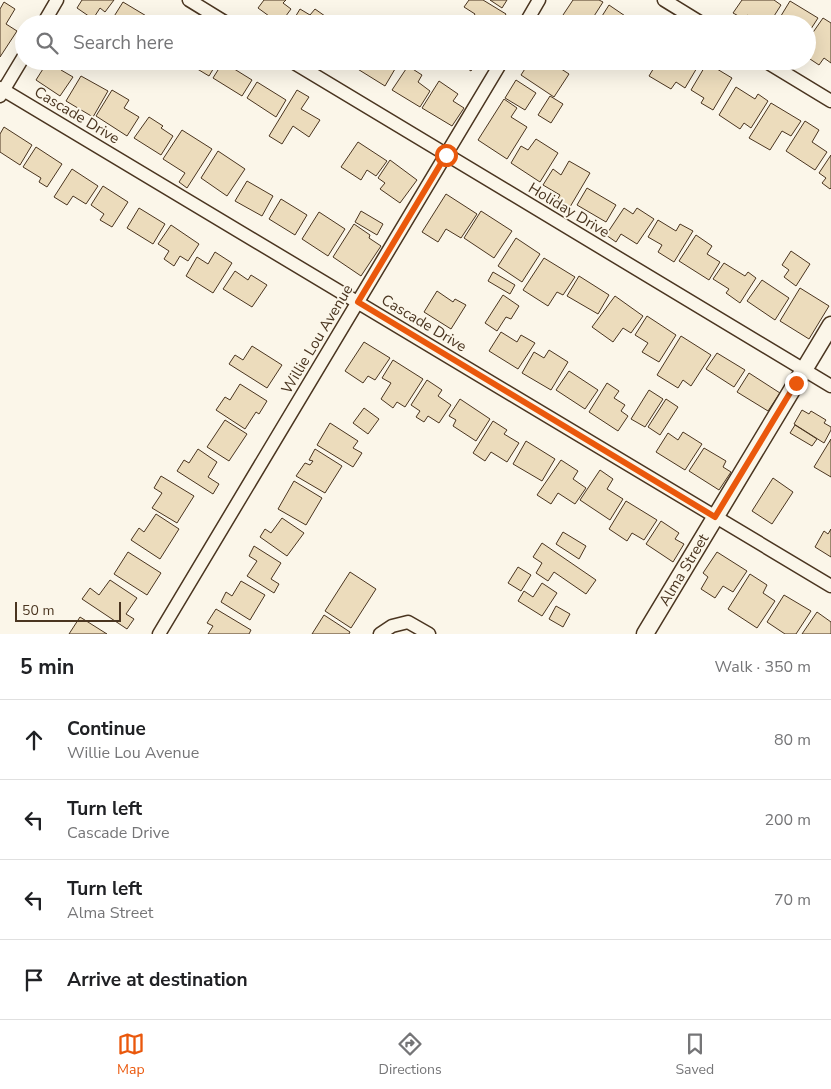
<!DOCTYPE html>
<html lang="en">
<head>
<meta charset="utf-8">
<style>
	:root { --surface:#fff; --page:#f2f2f2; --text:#202124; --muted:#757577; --line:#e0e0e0; --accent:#ea580c }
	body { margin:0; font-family:"Nunito Sans",sans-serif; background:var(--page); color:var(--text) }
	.scale { position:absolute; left:15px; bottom:12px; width:106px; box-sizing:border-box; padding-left:5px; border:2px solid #4a3520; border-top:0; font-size:14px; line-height:18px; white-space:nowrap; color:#4a3520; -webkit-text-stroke:4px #fbf6e9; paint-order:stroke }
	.stop { position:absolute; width:15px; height:15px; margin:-11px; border:4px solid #ea580c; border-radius:50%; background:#fff }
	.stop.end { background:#ea580c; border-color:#fff; box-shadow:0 1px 5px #0008 }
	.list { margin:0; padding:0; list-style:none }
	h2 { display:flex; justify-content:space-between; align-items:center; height:65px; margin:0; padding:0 20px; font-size:21px }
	h2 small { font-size:16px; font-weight:400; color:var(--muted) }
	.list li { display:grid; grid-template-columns:32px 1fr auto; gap:15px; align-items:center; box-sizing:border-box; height:80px; padding:0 20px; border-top:1px solid var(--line) }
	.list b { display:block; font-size:19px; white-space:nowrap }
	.list p { margin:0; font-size:16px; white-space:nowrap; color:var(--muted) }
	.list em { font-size:16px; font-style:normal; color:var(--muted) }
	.icon { flex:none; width:28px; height:28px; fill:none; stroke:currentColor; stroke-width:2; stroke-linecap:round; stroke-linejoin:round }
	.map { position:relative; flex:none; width:831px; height:634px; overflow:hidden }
	.search { position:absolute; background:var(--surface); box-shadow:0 5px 20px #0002; left:15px; right:15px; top:15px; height:55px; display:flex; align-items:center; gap:12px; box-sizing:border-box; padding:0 18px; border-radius:28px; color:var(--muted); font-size:19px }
	.sheet { height:385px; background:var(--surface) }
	nav { display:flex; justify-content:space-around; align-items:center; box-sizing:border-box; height:70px; border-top:1px solid var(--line); background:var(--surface); font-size:14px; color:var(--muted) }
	nav a { display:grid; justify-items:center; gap:2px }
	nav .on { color:var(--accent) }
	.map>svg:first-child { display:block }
	.building { fill:#ecdcbc; stroke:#4a3520 }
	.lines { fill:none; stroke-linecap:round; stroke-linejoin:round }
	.minor-casing { stroke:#4a3520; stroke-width:15 }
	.tertiary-casing { stroke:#4a3520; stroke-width:19 }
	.minor { stroke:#fbf6e9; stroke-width:12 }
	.tertiary { stroke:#fbf6e9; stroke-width:16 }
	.route { stroke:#ea580c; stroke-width:6 }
	.labels { text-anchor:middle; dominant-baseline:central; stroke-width:4; stroke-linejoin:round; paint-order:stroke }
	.street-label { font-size:15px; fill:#4a3520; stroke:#fbf6e9 }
</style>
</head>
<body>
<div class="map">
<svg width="831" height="634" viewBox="0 0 831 634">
	<rect width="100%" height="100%" fill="#fbf6e9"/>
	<path class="building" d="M82 0H114L105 12 100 8 93 19 77 8Z
		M264 0H286L283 3 291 9 280 24 258 8Z
		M469 0H483L506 14 500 24H469L475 14 464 7Z
		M490 0H507L502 8Z
		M573 0H599L603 2 589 24H557Z
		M742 0H774L781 5 769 24H760L747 15 744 19 733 13Z
		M790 1 818 18 807 35V24H776Z
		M4 2 15 9 6 24 17 31 0 57V9Z
		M123 2 153 20 151 24H123L113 18Z
		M609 5 634 22 633 24H597Z
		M300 9 310 15 315 9 332 21 330 24H291Z
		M823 18 831 23V63L824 58 819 65 807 57V41Z
		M48 61H61L65 64 61 70 73 77 60 96 36 80Z
		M184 61H218L209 76Z
		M340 61H354L350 67Z
		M360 61H382L395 69 385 86 356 68Z
		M456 61H477L471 71Z
		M530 61H549L569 74 554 97 521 75Z
		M658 61H701L685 88 676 82 671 89 649 76Z
		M223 62 252 80 242 96 213 78Z
		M707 63 732 78 713 110 701 103 704 98 691 90Z
		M408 66 422 75 418 82 430 91 420 107 392 90Z
		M81 76 108 91 93 117 66 101Z
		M516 80 536 93 525 110 505 98Z
		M439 81 458 94 453 101 464 108 452 126 422 108Z
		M257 82 286 100 276 117 247 98Z
		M736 87 755 99 758 94 768 101 751 128 744 123 740 129 719 115Z
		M112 90 129 100 124 108 139 117 127 136 96 116Z
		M297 90 309 97 301 109 320 120 309 137 293 126 282 144 269 136Z
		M550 96 563 104 551 123 538 115Z
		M504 99 517 108 511 117 527 127 507 159 478 140Z
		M771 103 801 121 791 136 782 131 770 150 749 138Z
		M149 117 163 126 161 128 173 136 161 155 134 138Z
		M805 121 819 130 812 142 827 152 815 170 786 151Z
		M4 127 32 145 20 165 0 152V134Z
		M182 130 212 149 187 188 179 182 185 173 163 159Z
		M536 139 558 153 540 182 511 163 521 146 528 150Z
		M358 142 387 161 376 176 367 170 361 180 341 167Z
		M36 147 62 164 47 187 39 182 41 178 23 167Z
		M218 151 245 169 227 196 201 178Z
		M831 155V188L830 189 822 183 826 178 819 173Z
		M390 160 417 180 400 203 380 189 385 183 378 178Z
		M569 161 590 173 567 212 554 205 560 195 543 185 553 169 561 175Z
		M72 169 98 186 86 204 73 196 67 205 54 197Z
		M247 181 273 196 262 216 235 201Z
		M103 186 128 202 112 227 100 220 104 214 91 205Z
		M587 188 616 205 606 222 577 205Z
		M446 194 477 214 461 238 446 229 438 242 422 232Z
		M281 199 307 215 295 235 269 219Z
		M139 208 165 224 153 244 127 228Z
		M624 208 633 214 637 208 654 219 637 244 621 234 616 242 606 235Z
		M361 211 383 224 377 235 355 222Z
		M481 211 512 231 494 258 464 238Z
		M319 212 345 229 328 256 302 239Z
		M658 220 676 231 680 224 693 231 674 262 658 252 662 245 648 237Z
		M354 224 370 235 369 238 381 246 361 276 333 257Z
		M171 225 199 244 188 261 180 256 174 266 164 259 169 251 158 244Z
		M696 235 712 246 707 254 720 262 709 280 679 261Z
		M516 238 540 254 522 282 498 266Z
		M791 251 810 264 796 286 784 277 789 270 782 265Z
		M215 252 232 263 213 293 186 276 197 257 208 264Z
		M544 258 575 277 563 295 557 292 548 306 523 290Z
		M724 263 745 276 748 272 756 278 740 303 726 293 729 289 713 279Z
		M235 271 248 280 251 275 267 285 252 307 223 289Z
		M493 272 515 285 510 294 488 281Z
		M579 276 609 295 598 314 567 296Z
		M762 280 789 298 775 320 747 301Z
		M800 288 829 306 809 339 780 321Z
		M437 291 453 302 455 299 466 305 451 329 424 312Z
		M503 295 519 306 511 319 506 317 497 331 485 323Z
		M615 296 643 316 631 333 623 328 613 342 592 327Z
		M647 316 676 335 659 362 642 352 648 343 635 335Z
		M501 332 517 342 521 335 535 343 518 369 489 351Z
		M681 336 711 355 691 386 683 380 678 388 657 375Z
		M364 342 390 358 375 380 368 376 363 383 345 371Z
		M252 346 282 365 267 388 229 364 235 355 243 360Z
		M549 350 568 362 551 390 522 373 534 352 544 358Z
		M717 353 745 370 734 387 706 369Z
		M393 360 423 379 405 407 397 402 393 408 381 399 391 383 382 378Z
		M569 371 598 390 585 409 556 390Z
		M749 373 780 393 768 411 737 392Z
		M427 380 442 390 438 396 451 405 439 423 428 416 424 422 416 417 420 411 411 405Z
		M607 383 619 391 614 398 625 405 621 411 628 416 618 431 589 412Z
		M240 384 267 401 259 414 256 412 245 429 216 410 225 397 230 400Z
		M649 390 663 399 645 427 631 419Z
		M460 399 490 419 476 441 453 426 456 420 449 416Z
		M666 399 678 407 660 435 648 427Z
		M364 408 379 419 368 434 353 423Z
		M802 410 809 414 811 411 826 420 824 423 831 427V430L824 443 794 424Z
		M225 420 247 434 229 461 207 447Z
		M493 421 507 430 504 434 519 443 507 462 491 452 485 461 473 453Z
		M330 423 358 441 353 448 362 453 353 467 317 445Z
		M795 425 817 439 812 446 790 433Z
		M683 432 702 444 685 470 656 452 668 433 678 440Z
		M831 439V477L814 467Z
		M526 441 555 459 542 481 513 464Z
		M704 448 726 461 723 467 731 472 719 490 689 471Z
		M198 449 217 462 208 477 219 484 213 494 177 471 184 460 189 463Z
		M315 449 342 466 325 493 296 476 305 463 310 465 313 461 309 460Z
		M561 460 578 471 573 479 586 488 575 504 558 493 551 504 537 495Z
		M600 470 613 479 607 489 623 499 610 520 580 500Z
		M161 476 194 496 177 523 152 508 162 493 154 488Z
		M773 478 793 492 772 524 752 511Z
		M294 481 322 498 306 525 278 509Z
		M626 501 657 520 644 540 632 533 627 541 609 529Z
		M156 514 179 529 160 559 131 540 139 528 144 532Z
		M282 518 304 533 287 556 260 537 265 529 271 533Z
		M661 521 679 533 675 539 684 544 673 562 646 544Z
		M831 529V557L815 547 824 531 828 534Z
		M563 532 586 546 579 559 556 544Z
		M542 543 596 580 586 594 554 572 548 581 536 573 542 563 533 557Z
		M254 546 281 563 271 579 279 584 274 593 247 576 257 561 249 556Z
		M128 552 161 573 147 595 114 574Z
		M717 552 747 571 733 592 723 586 715 598 701 589 708 577 703 573Z
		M518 567 531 575 521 591 508 583Z
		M350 572 376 589 351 628 325 611Z
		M750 574 767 585 763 593 775 601 757 628 728 609Z
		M110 580 137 598 126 614 134 619 127 629 82 599 90 588 99 595Z
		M241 581 265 595 250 620 221 602 226 592 232 596Z
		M542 583 557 593 542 616 518 601 524 591 533 597Z
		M784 595 811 611 796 634H785L767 622Z
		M556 606 570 614 563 627 549 619Z
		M216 609 251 630 249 634H208L213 626 207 623Z
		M817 612 831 622V634H802Z
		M324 615 350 632 349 634H312Z
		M80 617 107 634H69Z"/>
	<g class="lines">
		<defs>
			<path id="minor" d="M189 0 228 24
				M664 0 703 24
				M43 24 57 0
				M525 24 539 0
				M291 61 831 386
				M765 61 831 101
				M0 88 831 586
				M0 96 24 56
				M159 634 502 61
				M380 634 392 626 408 622 429 634"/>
			<g id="tertiary">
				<path id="s1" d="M645 634 831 325"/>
			</g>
		</defs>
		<use href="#minor" class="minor-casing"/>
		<use href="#tertiary" class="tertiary-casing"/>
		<use href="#minor" class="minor"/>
		<use href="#tertiary" class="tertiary"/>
	</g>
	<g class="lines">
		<path class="route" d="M446 155 358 302 715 517 796 383"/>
	</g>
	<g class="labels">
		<g class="street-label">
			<text transform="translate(77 115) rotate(31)">Cascade Drive</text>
			<text transform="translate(569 210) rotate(31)">Holiday Drive</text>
			<text transform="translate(424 323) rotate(31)">Cascade Drive</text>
			<text transform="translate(317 339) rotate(-59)">Willie Lou Avenue</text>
			<text stroke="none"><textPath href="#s1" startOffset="75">Alma Street</textPath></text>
		</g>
	</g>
</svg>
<div class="scale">50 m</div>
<div class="stop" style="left:446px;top:155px"></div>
<div class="stop end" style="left:796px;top:383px"></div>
<div class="search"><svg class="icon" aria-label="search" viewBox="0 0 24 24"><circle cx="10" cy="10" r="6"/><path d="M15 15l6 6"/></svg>Search here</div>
</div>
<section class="sheet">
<h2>5 min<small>Walk · 350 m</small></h2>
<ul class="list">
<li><svg class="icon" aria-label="ahead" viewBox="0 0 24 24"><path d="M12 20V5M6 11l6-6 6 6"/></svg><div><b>Continue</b><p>Willie Lou Avenue</p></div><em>80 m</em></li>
<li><svg class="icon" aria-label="left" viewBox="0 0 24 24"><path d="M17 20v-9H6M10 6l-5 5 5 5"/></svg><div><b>Turn left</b><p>Cascade Drive</p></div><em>200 m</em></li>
<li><svg class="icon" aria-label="left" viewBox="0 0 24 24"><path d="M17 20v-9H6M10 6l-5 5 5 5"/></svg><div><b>Turn left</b><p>Alma Street</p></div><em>70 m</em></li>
<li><svg class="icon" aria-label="arrive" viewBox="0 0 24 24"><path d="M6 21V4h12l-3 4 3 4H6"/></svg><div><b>Arrive at destination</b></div></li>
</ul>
</section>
<nav>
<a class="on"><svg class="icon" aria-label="map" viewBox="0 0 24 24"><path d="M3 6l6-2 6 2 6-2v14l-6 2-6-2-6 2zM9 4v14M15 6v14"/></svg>Map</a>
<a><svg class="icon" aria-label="directions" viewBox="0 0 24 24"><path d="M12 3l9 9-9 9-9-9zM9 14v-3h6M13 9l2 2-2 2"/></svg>Directions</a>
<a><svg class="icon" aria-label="saved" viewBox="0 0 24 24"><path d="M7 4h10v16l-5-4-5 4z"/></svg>Saved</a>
</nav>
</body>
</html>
